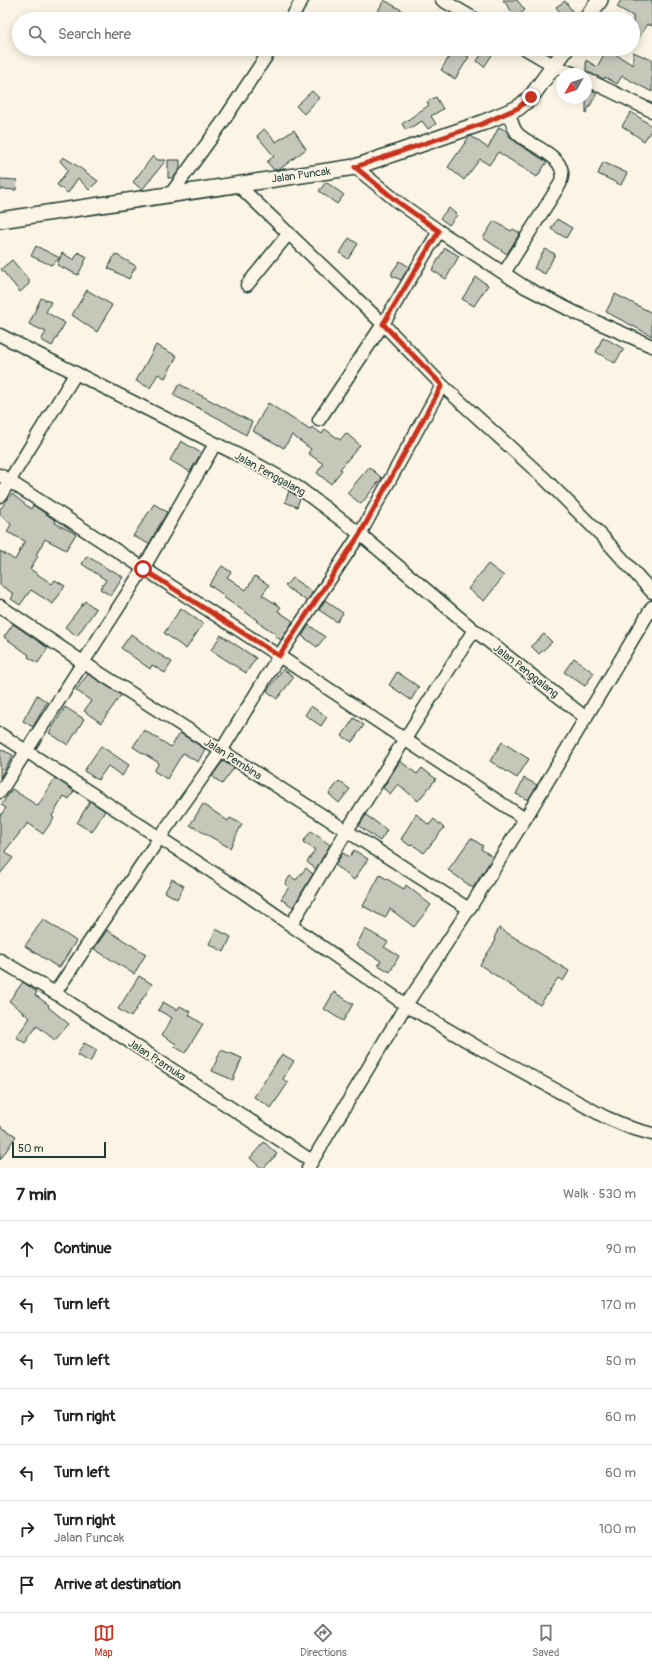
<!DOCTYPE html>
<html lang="en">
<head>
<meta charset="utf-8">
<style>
	:root { --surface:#fff; --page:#f2f2f2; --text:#222; --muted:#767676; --line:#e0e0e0; --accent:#c8321e }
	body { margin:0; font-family:Pangolin,sans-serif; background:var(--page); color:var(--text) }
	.compass { position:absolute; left:556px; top:68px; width:36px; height:36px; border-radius:50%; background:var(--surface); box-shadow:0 2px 10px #0003; rotate:230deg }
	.scale { position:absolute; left:12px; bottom:10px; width:94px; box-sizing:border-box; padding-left:4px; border:2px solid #1f3d34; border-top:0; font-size:11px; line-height:14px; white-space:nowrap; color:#1f3d34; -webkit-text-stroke:3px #fcf5e5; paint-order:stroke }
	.stop { position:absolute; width:12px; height:12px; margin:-9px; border:3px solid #c8321e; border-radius:50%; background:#fff }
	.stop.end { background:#c8321e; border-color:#fff; box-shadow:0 1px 4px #0008 }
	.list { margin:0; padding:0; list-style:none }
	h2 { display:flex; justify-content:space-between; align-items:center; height:52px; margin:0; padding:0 16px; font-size:17px }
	h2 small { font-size:13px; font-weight:400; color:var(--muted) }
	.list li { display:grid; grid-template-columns:26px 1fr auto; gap:12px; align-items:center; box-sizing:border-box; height:56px; padding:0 16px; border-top:1px solid var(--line) }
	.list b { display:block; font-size:15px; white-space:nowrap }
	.list p { margin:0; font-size:13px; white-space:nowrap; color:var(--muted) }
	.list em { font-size:13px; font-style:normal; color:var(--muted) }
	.icon { flex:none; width:22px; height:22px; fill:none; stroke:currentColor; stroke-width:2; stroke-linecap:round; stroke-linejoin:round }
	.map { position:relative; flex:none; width:652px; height:1168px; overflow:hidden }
	.search { position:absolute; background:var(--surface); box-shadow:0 2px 10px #0003; left:12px; right:12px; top:12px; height:44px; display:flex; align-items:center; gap:10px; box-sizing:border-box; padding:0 14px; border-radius:22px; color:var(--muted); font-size:15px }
	.sheet { height:444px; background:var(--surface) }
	nav { display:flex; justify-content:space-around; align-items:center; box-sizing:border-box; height:56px; border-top:1px solid var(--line); background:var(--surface); font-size:11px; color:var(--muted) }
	nav a { display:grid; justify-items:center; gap:2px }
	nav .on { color:var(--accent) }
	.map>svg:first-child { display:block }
	.building { fill:#c5c7b9; stroke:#1f3d34 }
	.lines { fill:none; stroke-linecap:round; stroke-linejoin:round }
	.minor-casing { stroke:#1f3d34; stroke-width:15 }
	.tertiary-casing { stroke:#1f3d34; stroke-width:18 }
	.minor { stroke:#fcf5e5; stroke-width:12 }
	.tertiary { stroke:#fcf5e5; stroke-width:15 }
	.route { stroke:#c8321e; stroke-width:5 }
	.labels { text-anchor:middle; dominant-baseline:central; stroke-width:3.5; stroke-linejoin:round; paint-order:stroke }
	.street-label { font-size:11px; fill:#1f3d34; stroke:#fcf5e5 }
</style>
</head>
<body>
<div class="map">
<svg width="652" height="1168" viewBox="0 0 652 1168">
	<rect width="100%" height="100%" fill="#fcf5e5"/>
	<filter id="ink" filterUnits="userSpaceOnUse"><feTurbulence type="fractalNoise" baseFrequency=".025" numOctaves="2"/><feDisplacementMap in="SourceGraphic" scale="8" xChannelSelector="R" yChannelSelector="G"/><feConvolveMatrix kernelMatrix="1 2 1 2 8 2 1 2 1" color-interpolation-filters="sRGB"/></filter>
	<g filter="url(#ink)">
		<path class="building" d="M384 0 403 11 399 19H393L378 11Z
			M503 0H517L525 10 516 17Z
			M621 0H652V26L647 24 633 48V16L617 7Z
			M565 1 575 15 569 19H565L556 7Z
			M454 49 469 57 455 79 441 70Z
			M485 49H496L484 67 477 61Z
			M607 49 633 65V52L652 60V92L622 76 617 84 605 77 604 79 586 72V60L597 67Z
			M586 87 597 93 586 113Z
			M312 91 319 98 304 114 296 106Z
			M436 97 443 109 431 116 436 124 428 129 422 121 406 130 402 124 429 105 427 102Z
			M631 112 652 126V129L644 141 622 126Z
			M499 127 507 131 508 135 518 144 547 162 537 177 498 152 489 165 480 159 464 180 448 167 469 137 471 136 488 148Z
			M264 129 276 142 294 130 306 149 280 169 274 170 267 162 274 156 257 136Z
			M153 156 158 160H166L142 190 133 182Z
			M63 157 73 163 98 181 89 190 78 178 68 193 57 185 68 170 60 161Z
			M168 160H180V169L173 178H168Z
			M603 162 627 173 621 185 598 174Z
			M0 179 17 180 16 190 0 189Z
			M326 182 344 195 337 204 319 191Z
			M449 208 457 215 449 225 440 218Z
			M557 219 572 228 566 238 551 229Z
			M494 221 511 231 513 229 520 233 507 254 483 238Z
			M349 238 358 244 348 259 340 253Z
			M36 246 60 258 51 265 31 256Z
			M445 248 459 256 446 279 432 270Z
			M545 249 555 254 545 274 534 268Z
			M78 252 87 257 78 275 57 265 62 253 74 260Z
			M115 254 136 266 129 279 108 268Z
			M12 260 29 280V284L20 292 1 269Z
			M400 261 409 267 401 280 392 276V272Z
			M476 277 488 285 474 306 462 299Z
			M87 290 112 305 97 332 72 315Z
			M615 294 652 313V336L606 312Z
			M41 298 51 302 46 312 65 323 52 346 41 340 46 332 29 324Z
			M603 337 624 349 615 363 596 352Z
			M156 345 177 356 165 378 158 374 150 388 136 381Z
			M179 384 252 422 246 435 220 419 173 395Z
			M268 403 310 430 312 427 322 434 325 429 340 440 346 433 360 445 340 469 342 470 331 484 317 473 323 464 308 453 311 449 292 435 284 448 253 431Z
			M181 441 201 453 190 472 170 460Z
			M369 467 382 478 361 504 347 493Z
			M289 491 300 498 297 507 285 502Z
			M12 494 31 509 33 505 56 521 55 523 76 534 66 550 45 539 36 555 38 556 30 569 52 584 55 580 65 586 53 604 31 590 20 605 11 599 14 594 0 585V551L15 560 25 541 7 532 11 524 0 515V509Z
			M154 504 167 512 149 544 133 536Z
			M87 556 111 571 112 570 123 577 111 596 100 589 106 580 82 564Z
			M488 564 504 576 484 601 468 589Z
			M222 566 231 572 227 577 246 590 255 576 269 585 262 595 281 607 278 611 293 621 281 640 275 636 276 634 256 621 257 620 223 597 225 596 209 585Z
			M292 578 313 592 307 601 285 586Z
			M325 600 343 613 337 622 319 610Z
			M85 601 96 609 77 636 65 627Z
			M181 608 203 624 186 649 164 633Z
			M13 624 48 648 38 663 28 657 29 655 4 637Z
			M309 625 325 637 317 647 302 636Z
			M131 634 152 650 172 662 165 673 152 665 150 669 121 648Z
			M544 634 552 642 539 654 531 646Z
			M221 635 256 658 246 673 211 650Z
			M574 658 594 673 585 686 564 672Z
			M283 669 294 677 277 699 267 691Z
			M397 672 419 687 411 700 389 685Z
			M88 674 121 695 101 723 84 711 91 701 76 690Z
			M37 695 47 702 33 727 23 721Z
			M311 706 327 717 321 726 305 715Z
			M65 707 84 719 68 745 49 733Z
			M354 718 364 725 352 742 342 736Z
			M144 730 171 747 180 733 205 749 198 762 183 753 167 779 154 771 159 763 133 747Z
			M502 742 529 759 517 778 490 761Z
			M101 746 129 765 122 776 108 766 98 780 84 771Z
			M0 749 13 755 0 778Z
			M223 761 234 768 222 784 212 776Z
			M400 761 417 774 422 768 436 779 418 801 398 784 390 794 383 788Z
			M55 778 74 791 69 799 64 796 52 816 54 818 43 834 28 823 5 851 13 858 0 874V816L6 808 1 805 12 789 38 806Z
			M524 778 537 785 528 800 516 794Z
			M339 781 350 789 339 803 329 794Z
			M90 801 105 811 92 832 77 823Z
			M203 804 228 821 230 818 242 824 230 848 190 825Z
			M416 814 429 825 434 819 444 828 424 853 412 844 410 846 401 839Z
			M366 815 387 830 380 841 359 826Z
			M311 831 330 845 316 869 307 862 315 850 303 842Z
			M471 838 483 846 481 849 493 857 473 888 448 870Z
			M354 850 368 859 354 880 335 865 343 853 349 857Z
			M306 868 313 874 293 907 281 899 289 887 285 884 290 876 296 880Z
			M380 875 404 889 406 885 431 905 414 927 390 909 385 918 363 906Z
			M172 879 184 886 177 899 165 892Z
			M43 919 76 941 59 968 25 946Z
			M499 928 569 971 563 981 558 978 540 1005 480 965 496 940 494 938Z
			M216 929 231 937 224 952 209 944Z
			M365 929 388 942 384 947 399 956 390 972 378 965 381 961 356 946Z
			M107 930 146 954 134 974 94 949Z
			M139 976 152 984 131 1017 118 1009Z
			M23 982 37 992 35 995 49 1005 48 1007 69 1024 55 1040 37 1026 25 1043 16 1037 30 1018 9 1001Z
			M334 992 353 1004 343 1021 324 1009Z
			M163 1002 177 1010 180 1006 191 1012 189 1015 203 1024 185 1053 174 1046 176 1044 162 1035 172 1018 158 1010Z
			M84 1043 97 1050 90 1062 77 1055Z
			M221 1050 242 1058 233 1080 212 1071Z
			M282 1054 294 1061 283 1079 288 1083 271 1108 254 1097Z
			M0 1126 16 1136 0 1160Z
			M264 1142 277 1154 264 1168H261L250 1158Z"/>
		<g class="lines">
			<defs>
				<path id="minor" d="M442 0 475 19
					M291 19 302 0
					M526 49 555 66 574 74
					M586 79 652 111
					M355 167 398 202 439 231 525 287 576 313 652 346
					M237 184 383 324 442 385 545 479 601 535 652 592
					M170 195 222 123 271 49
					M504 273 560 184C561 180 563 175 562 172 559 153 528 145 517 133 512 127 511 119 509 112
					M247 285 289 233
					M0 335 260 466 299 488 360 534 474 630 586 718
					M319 420 383 324 439 231
					M0 475 279 656 525 819
					M0 496 76 373
					M0 606 84 663 469 909
					M0 734 240 890 406 1005 474 1045 605 1117 631 1128 652 1134
					M0 792 143 569 215 444
					M291 925 346 832 474 630
					M0 960 55 993 312 1161
					M55 993 160 837 221 751 279 656 360 534 442 385
					M308 1168 406 1005 469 909 525 819 652 607"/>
				<path id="tertiary" d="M586 19 600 0
					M0 220 355 167 482 123 518 108 531 97 566 49"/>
			</defs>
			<use href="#minor" class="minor-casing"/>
			<use href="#tertiary" class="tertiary-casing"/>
			<use href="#minor" class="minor"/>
			<use href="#tertiary" class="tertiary"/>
		</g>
	</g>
	<g class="lines" filter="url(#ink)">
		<path class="route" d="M143 569 279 656 360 534 442 385 383 324 439 231 398 202 355 167 482 124 518 108 531 97"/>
	</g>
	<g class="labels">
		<g class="street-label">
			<text transform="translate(301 175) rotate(-8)">Jalan Puncak</text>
			<text transform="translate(270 474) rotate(29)">Jalan Penggalang</text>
			<text transform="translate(526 671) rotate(38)">Jalan Penggalang</text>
			<text transform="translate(233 759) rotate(33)">Jalan Pembina</text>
			<text transform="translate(157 1060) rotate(33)">Jalan Pramuka</text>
		</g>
	</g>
</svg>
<svg class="compass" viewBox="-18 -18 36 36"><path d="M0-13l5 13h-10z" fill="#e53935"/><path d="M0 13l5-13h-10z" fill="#767676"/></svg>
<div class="scale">50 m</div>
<div class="stop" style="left:143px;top:569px"></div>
<div class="stop end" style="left:531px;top:97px"></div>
<div class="search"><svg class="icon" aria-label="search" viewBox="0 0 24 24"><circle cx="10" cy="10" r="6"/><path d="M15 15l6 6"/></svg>Search here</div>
</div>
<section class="sheet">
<h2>7 min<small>Walk · 530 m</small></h2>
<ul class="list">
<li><svg class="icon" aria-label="ahead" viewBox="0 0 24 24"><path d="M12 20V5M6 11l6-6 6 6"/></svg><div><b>Continue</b></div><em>90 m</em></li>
<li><svg class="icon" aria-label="left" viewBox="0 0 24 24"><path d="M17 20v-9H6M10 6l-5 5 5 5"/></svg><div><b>Turn left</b></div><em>170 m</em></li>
<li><svg class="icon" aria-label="left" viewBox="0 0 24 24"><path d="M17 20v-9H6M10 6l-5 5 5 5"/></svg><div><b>Turn left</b></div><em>50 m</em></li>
<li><svg class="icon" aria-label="right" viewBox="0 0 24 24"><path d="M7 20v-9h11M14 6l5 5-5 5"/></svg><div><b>Turn right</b></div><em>60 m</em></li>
<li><svg class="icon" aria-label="left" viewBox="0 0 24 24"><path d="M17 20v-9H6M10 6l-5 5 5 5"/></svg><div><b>Turn left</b></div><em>60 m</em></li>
<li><svg class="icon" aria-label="right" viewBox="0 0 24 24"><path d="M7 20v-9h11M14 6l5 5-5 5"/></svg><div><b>Turn right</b><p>Jalan Puncak</p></div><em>100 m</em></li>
<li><svg class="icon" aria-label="arrive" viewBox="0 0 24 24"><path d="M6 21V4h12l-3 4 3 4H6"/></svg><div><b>Arrive at destination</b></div></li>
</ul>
</section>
<nav>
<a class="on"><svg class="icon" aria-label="map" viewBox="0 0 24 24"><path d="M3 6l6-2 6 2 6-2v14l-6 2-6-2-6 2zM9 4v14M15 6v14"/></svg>Map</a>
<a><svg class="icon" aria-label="directions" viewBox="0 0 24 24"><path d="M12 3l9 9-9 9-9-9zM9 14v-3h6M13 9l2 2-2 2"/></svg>Directions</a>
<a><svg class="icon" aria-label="saved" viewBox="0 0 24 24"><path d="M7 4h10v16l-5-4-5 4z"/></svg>Saved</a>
</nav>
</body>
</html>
